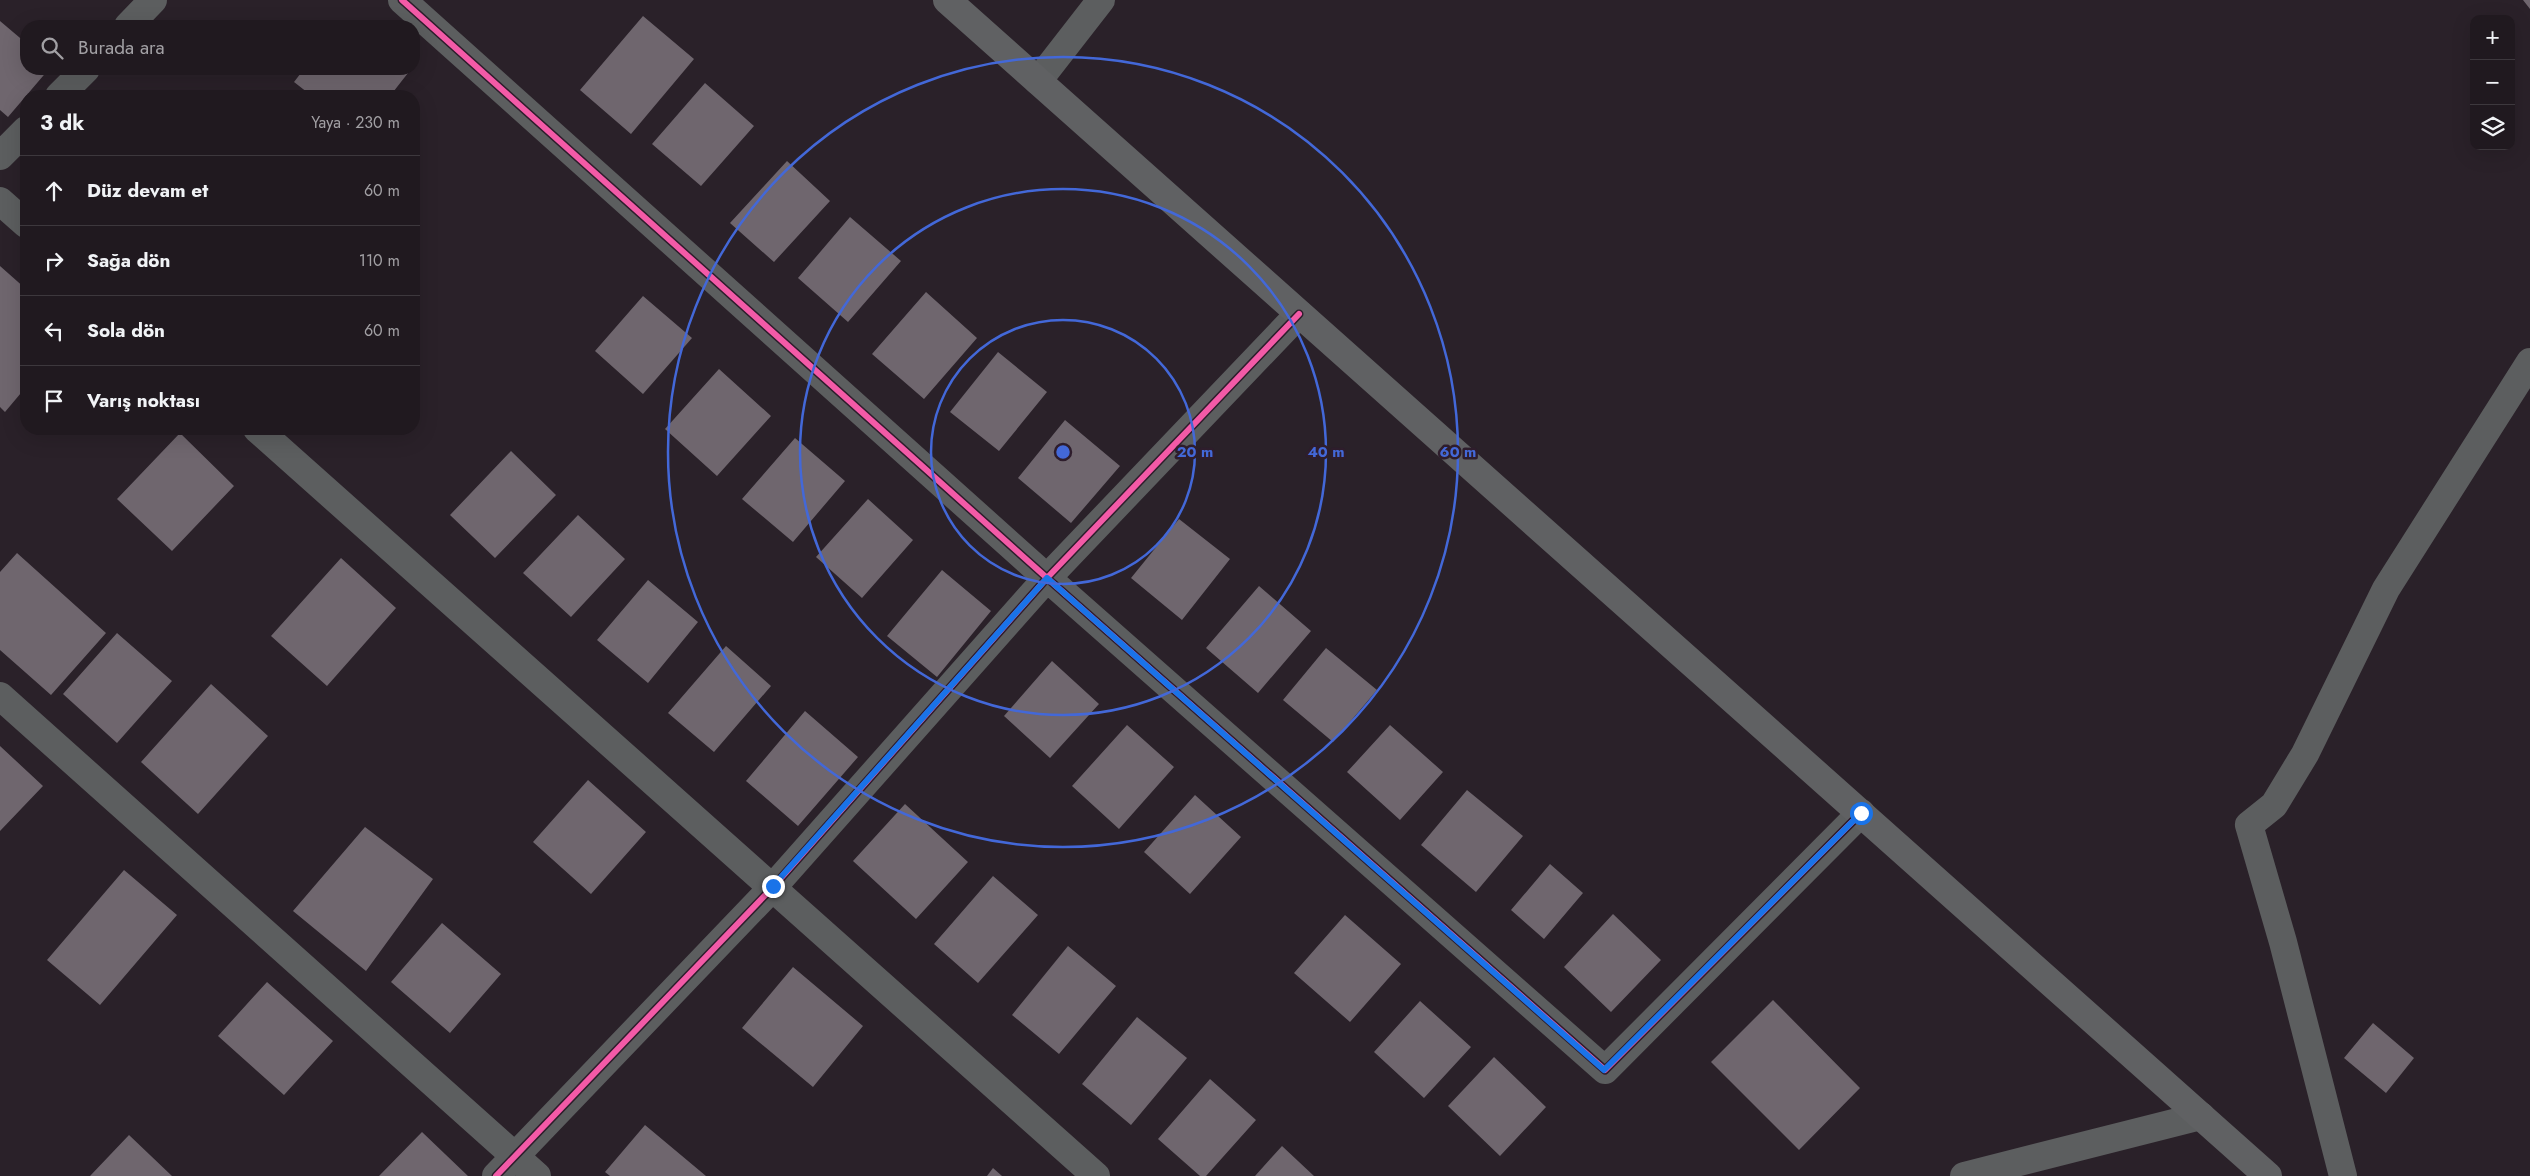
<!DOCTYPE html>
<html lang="tr">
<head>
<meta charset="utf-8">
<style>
	:root { --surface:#20191f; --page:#282228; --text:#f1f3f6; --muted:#a2a0a4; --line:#3d383d }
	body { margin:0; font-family:Jost,sans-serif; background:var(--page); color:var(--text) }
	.controls { position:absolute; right:15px; top:15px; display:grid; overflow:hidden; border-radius:10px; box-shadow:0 5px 20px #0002 }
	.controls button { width:45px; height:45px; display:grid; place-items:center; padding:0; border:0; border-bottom:1px solid var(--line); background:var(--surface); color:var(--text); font:25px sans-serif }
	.stop { position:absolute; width:15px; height:15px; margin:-11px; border:4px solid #1a73e8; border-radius:50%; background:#fff }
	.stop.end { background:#1a73e8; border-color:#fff; box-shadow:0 1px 5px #0008 }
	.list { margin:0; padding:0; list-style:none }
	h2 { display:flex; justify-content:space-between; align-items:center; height:65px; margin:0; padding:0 20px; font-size:21px }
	h2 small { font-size:16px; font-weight:400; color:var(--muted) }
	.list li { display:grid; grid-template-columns:32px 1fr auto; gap:15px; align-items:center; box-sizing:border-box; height:70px; padding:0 20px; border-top:1px solid var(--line) }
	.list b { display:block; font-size:19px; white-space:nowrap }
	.list em { font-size:16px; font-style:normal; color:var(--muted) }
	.icon { flex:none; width:28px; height:28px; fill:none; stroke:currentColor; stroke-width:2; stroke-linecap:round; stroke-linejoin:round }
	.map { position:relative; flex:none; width:2530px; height:1176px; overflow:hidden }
	.search { position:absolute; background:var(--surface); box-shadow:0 5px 20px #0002; left:20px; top:20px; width:400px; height:55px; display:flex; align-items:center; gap:12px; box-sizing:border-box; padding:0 18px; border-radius:20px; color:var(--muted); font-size:19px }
	.panel { position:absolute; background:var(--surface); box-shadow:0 5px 20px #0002; left:20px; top:90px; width:400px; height:345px; border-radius:20px }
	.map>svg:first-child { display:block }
	.building { fill:#6f666e }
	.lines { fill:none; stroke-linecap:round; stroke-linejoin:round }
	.minor { stroke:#5c5e5f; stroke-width:28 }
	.secondary { stroke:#606163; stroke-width:28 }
	.cycleway-casing { stroke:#2e1d2c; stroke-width:9 }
	.cycleway { stroke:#f35aa7; stroke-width:6 }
	.route { stroke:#1a73e8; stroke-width:6 }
	.ring { fill:none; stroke:#4368d8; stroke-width:2.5 }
	.centre { fill:#4368d8; stroke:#2e1d2c; stroke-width:2.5 }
	.ring-label { font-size:15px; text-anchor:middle; font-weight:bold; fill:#4368d8; stroke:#2e1d2c; stroke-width:5; stroke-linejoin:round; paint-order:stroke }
</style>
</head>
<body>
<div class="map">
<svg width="2530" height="1176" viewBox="0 0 2530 1176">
	<rect width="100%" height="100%" fill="#2a2129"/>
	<path class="building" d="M2523 0H2530V9Z
		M643 16 694 59 631 134 580 90Z
		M343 20 350 26H338Z
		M0 21 26 43V69H49L8 117 0 110Z
		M304 69H403L408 73 390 96H312L294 82Z
		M705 83 754 126 701 186 652 144Z
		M787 161 830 201 774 262 730 223Z
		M850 217 901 261 848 322 798 278Z
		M0 266 26 289V387L5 412 0 407Z
		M926 292 977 338 924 399 872 354Z
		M643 296 692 338 643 394 595 351Z
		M998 352 1047 392 999 451 950 412Z
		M719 369 771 416 717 476 665 429Z
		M1065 420 1120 466 1071 523 1018 478Z
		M180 433 234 486 172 551 117 499Z
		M795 438 845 481 793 542 742 499Z
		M511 451 556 495 495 558 450 515Z
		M868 499 913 540 862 598 816 557Z
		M578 515 625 559 571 617 523 573Z
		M1179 519 1230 559 1182 620 1131 578Z
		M17 553 106 633 51 695 0 650V572Z
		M341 558 396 608 327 686 271 636Z
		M942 570 991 611 937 677 887 636Z
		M648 580 698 622 648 683 597 640Z
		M1259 586 1311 631 1258 693 1206 648Z
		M117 633 172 681 117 743 63 694Z
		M726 646 771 686 714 752 668 713Z
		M1326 648 1377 690 1333 742 1283 700Z
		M1052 661 1099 704 1050 758 1004 716Z
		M211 684 268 736 198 814 141 762Z
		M805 711 858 757 798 826 746 781Z
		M1127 725 1174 767 1119 829 1072 786Z
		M1390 725 1443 772 1400 820 1347 772Z
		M0 746 43 786 0 831Z
		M588 780 646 832 591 894 533 842Z
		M1467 790 1523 836 1476 892 1421 845Z
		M1195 795 1241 837 1190 894 1144 852Z
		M905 804 968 862 916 919 853 861Z
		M365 827 433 879 366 971 293 911Z
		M1550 864 1583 893 1544 939 1511 910Z
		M124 870 177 915 100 1005 47 960Z
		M993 876 1038 915 978 983 934 944Z
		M1613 914 1661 960 1611 1012 1564 967Z
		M1345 915 1401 964 1350 1022 1294 973Z
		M442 923 501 974 450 1033 391 982Z
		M1068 946 1116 986 1059 1054 1012 1015Z
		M793 967 863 1026 813 1087 742 1028Z
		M267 982 333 1041 284 1095 218 1036Z
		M1773 1000 1860 1088 1799 1150 1711 1062Z
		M1420 1001 1471 1047 1424 1098 1374 1052Z
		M1137 1017 1187 1058 1131 1125 1082 1084Z
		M2373 1023 2414 1058 2386 1093 2344 1058Z
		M1494 1057 1546 1107 1500 1156 1448 1106Z
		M1210 1079 1256 1120 1206 1176H1200L1158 1139Z
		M645 1125 706 1176H610L605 1172Z
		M422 1132 468 1176H379Z
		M129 1135 172 1176H90Z
		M1282 1146 1314 1176H1255Z
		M993 1168 1002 1176H987Z"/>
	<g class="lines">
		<path class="minor" d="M402 0 1047 578 1605 1070 1861 813
			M128 26 153 0
			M1038 81 1101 0
			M59 96 86 69
			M0 156 26 130
			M0 201 26 224
			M257 429 1096 1176
			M0 696 537 1176
			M496 1176 773 887 1047 578 1299 314
			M1964 1176 2201 1116
			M2343 1176 2283 942 2249 825 2274 805 2305 754 2386 589 2530 362"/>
		<path class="secondary" d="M947 0 2268 1176"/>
		<defs>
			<path id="cycleway" d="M402 0 1047 578 1605 1070 1861 813
				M496 1176 773 887 1047 578 1299 314"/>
		</defs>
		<use href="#cycleway" class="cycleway-casing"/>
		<use href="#cycleway" class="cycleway"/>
	</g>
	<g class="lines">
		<path class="route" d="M773 886 1047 578 1604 1070 1861 813"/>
	</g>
	<g class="ring">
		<circle cx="1063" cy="452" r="132"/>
		<circle cx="1063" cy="452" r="263"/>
		<circle cx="1063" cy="452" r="395"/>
	</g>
	<circle cx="1063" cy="452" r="8" class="centre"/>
	<g class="ring-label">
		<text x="1195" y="457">20 m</text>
		<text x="1326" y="457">40 m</text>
		<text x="1458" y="457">60 m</text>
	</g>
</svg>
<div class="controls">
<button>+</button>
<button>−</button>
<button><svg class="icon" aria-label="layers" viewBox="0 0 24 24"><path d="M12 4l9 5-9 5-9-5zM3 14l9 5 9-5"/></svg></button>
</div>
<div class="stop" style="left:1861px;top:813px"></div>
<div class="stop end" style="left:773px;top:886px"></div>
<div class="search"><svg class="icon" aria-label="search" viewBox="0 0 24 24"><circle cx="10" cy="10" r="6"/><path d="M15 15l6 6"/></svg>Burada ara</div>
<section class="panel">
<h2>3 dk<small>Yaya · 230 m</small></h2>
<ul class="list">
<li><svg class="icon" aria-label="ahead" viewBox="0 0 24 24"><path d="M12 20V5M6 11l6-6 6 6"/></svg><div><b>Düz devam et</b></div><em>60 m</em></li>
<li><svg class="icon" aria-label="right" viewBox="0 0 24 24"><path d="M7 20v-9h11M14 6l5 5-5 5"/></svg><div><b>Sağa dön</b></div><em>110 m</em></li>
<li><svg class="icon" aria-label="left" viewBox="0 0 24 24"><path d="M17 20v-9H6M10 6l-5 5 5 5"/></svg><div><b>Sola dön</b></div><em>60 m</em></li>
<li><svg class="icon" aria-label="arrive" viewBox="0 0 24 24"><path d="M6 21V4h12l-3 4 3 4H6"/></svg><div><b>Varış noktası</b></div></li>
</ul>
</section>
</div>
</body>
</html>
